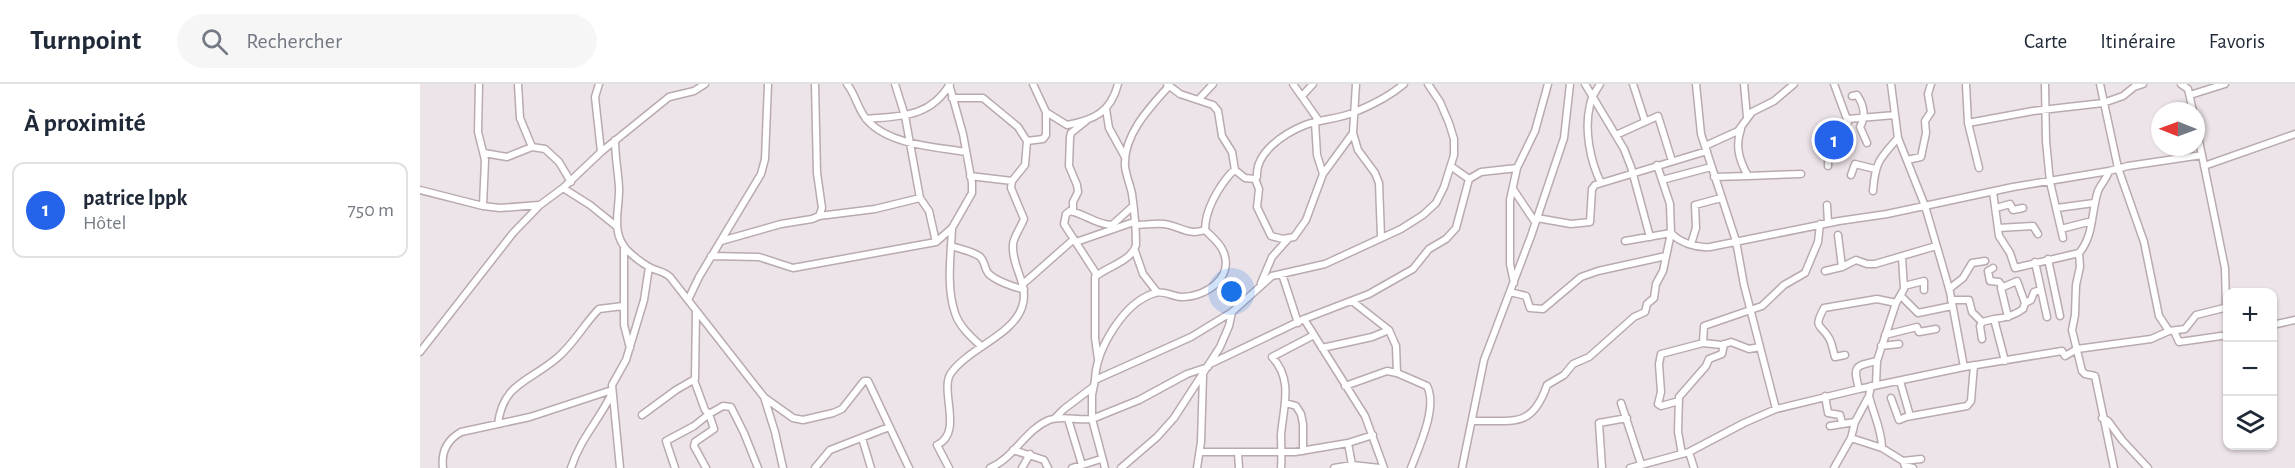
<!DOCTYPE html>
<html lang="fr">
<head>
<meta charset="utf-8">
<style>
	:root { --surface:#fff; --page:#f6f6f7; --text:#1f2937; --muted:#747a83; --line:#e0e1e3; --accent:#2563eb }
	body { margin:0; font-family:"Alegreya Sans",sans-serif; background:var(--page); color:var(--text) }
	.controls { position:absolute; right:18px; bottom:18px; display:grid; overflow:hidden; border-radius:12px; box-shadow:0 2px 4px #0004 }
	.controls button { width:54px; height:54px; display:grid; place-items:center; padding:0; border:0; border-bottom:2px solid var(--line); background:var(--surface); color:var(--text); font:30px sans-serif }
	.compass { position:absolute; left:1731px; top:18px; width:54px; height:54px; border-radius:50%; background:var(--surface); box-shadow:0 2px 4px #0004; rotate:271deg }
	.you { position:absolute; left:812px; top:208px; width:21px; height:21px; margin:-15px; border:4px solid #fff; border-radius:50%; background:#1a73e8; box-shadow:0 0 0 9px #1a73e833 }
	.badge { display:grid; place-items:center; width:39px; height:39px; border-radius:50%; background:var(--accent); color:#fff; font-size:20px; font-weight:700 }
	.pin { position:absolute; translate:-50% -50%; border:3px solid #fff; box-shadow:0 2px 6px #0006 }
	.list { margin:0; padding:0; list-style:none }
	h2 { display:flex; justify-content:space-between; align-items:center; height:78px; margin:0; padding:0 24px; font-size:26px }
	h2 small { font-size:20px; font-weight:400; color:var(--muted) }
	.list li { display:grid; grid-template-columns:39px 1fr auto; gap:18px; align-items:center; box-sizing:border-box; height:96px; margin:0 12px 12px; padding:0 12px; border:2px solid var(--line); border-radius:12px }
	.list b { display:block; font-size:22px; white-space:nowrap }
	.list p { margin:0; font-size:20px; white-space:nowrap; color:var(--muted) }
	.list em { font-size:20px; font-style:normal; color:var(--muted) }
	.icon { flex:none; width:33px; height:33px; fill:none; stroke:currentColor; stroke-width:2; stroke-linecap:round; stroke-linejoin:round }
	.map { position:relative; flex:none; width:1875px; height:384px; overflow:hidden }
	header { display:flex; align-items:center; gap:36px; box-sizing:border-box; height:84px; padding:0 30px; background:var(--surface); border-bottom:2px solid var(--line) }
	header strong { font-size:28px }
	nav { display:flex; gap:33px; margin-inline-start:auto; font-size:21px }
	.search { width:420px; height:54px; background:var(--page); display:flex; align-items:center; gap:15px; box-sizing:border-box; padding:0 21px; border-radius:33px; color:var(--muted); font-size:22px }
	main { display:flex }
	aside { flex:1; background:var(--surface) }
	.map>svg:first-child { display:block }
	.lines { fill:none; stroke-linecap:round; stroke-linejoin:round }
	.street-casing { stroke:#b9aab1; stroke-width:9 }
	.street { stroke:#fff; stroke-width:6 }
</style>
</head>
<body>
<header>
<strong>Turnpoint</strong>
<div class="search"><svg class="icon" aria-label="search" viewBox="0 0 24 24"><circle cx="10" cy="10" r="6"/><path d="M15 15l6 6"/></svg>Rechercher</div>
<nav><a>Carte</a><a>Itinéraire</a><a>Favoris</a></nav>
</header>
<main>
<aside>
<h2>À proximité<small></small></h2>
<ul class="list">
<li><span class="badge">1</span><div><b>patrice lppk</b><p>Hôtel</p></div><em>750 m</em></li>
</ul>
</aside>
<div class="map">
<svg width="1875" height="384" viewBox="0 0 1875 384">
	<rect width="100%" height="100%" fill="#ede4e9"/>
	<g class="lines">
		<defs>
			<path id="street" d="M59 0 58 48 65 76 63 122
				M98 0 100 34 112 63
				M179 0 175 13 181 68
				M427 0C436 11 438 27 448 37 470 61 516 63 546 68
				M475 0 485 32 500 114
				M747 0 760 10 793 21 798 27 802 52 812 68 815 86
				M873 0 899 37
				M936 0 933 49 938 66 955 89 959 99 961 153
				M1165 0 1204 65 1211 83 1230 153
				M1180 0C1176 7 1171 13 1170 21 1164 45 1170 77 1181 99
				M1213 0 1225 37
				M1276 0 1281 50 1316 157 1324 201 1356 325
				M1324 0 1327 33
				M1471 0 1478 54 1505 122 1522 180 1530 208 1544 283
				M1546 0 1548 39 1559 84
				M1625 0 1626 57 1630 98 1643 154
				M1680 0 1698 84 1724 158 1739 232 1749 247
				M1761 0 1768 5 1773 27
				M1770 11 1805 0
				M882 12 893 0
				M1432 12 1437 11C1444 21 1446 33 1440 43L1447 59
				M532 14H563L598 43 607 57
				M779 15 793 0
				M686 25 689 44 705 73
				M626 28 647 41C674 36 691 28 698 0
				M446 35C480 32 510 34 530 0
				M1428 35 1475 31
				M895 38 897 71 903 90
				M1548 39 1613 27 1683 19 1703 12 1714 3 1723 0
				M1196 51 1238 32 1252 77
				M195 56C195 72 198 87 199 103 200 124 190 148 207 166 213 172 222 179 229 183 236 187 244 187 250 193L344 313 355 348 363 384
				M1285 62 1318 47 1332 28 1354 17 1374 0
				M64 69 87 73 112 63 125 65 139 78 151 98
				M1487 76 1501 73 1506 49 1505 37 1511 28 1508 10 1511 0
				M1408 82 1409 57 1422 50 1428 38 1414 0
				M1784 82 1875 50
				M1032 83 1049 95
				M1689 87C1687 94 1681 100 1678 107 1671 128 1674 152 1659 169L1660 183 1656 201 1655 231 1652 246 1662 287 1665 290 1675 292 1694 384
				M1431 91 1435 80 1455 85
				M550 92 592 97
				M1328 92 1381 90
				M1294 93 1328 92C1319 76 1315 62 1321 45
				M835 95 839 105 837 123 851 152 863 155 874 153 886 136 903 90 933 49
				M1242 96 1291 83
				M143 104 170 121 196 142
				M1093 105 1115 138
				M0 106 63 122 80 124 119 121
				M1453 107C1455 79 1459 75 1478 54
				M1573 108 1579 152 1590 169 1595 184 1659 169
				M1407 121 1408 139
				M1576 124 1590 120 1593 126 1603 124
				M1637 124 1674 119
				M653 128V118L658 108 657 101 649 82 650 53 651 49 666 37
				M399 132 455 125 500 114 509 127 516 158
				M1117 134 1151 140 1170 138 1172 105 1175 101 1287 67
				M715 141C724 141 735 139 744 140 760 142 768 152 785 146
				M532 144C531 171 526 203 535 229 539 242 551 253 561 262
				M1578 144 1613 142 1618 150
				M1641 145 1672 137
				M1418 151 1422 183
				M301 157 361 140 392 135 399 132 402 124 397 89 395 0
				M1205 157 1251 149C1260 159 1277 164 1290 163L1419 137 1467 130 1593 103 1689 87 1708 82 1782 71
				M656 158 714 138
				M1271 160 1276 144 1275 121 1301 114
				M531 162C540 165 551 167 559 172 565 176 564 184 568 189 574 196 595 204 604 205
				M204 164V241L210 264
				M715 167 723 190 737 208
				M291 172 339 173 373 184 516 158 532 144 552 109V99L543 50 529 0
				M1628 175 1640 232
				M1615 178 1627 233
				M1573 184 1568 187 1570 197 1579 198 1582 202
				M1405 187 1422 183 1436 176 1447 180H1455L1516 162
				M862 190 878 239
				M677 191 644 140 646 130 650 127C665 130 677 141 692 141L712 123
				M841 199 852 173 868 155
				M1094 199 1090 180V116L1097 84
				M603 200 654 155
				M1484 202 1504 197V206
				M1529 205 1543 194 1552 179 1565 177
				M1090 208 1106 212 1110 224 1123 225 1161 193 1178 187 1246 172
				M1481 212 1498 229 1532 222
				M268 216 279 193 341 90 345 75 348 0
				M1531 216H1549L1552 228 1562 238 1574 235
				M932 217 969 246
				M1605 219 1611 216 1614 208 1621 206
				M884 235 945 332 964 384
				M1562 238 1560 242 1562 255
				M1852 241 1875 236
				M1754 247 1759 258 1808 251
				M1465 251 1497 243 1499 248 1516 245
				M1283 259 1284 242 1342 222 1364 201 1385 189 1398 158 1400 140
				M1461 262 1479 260
				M902 264 952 253 969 246 976 262 977 289 1007 302C1018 323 999 363 991 384
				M0 268 93 149 120 121 143 104 181 68 249 13 274 7 285 0
				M1425 271 1415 273C1413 267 1412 259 1409 254 1400 239 1393 245 1404 224L1457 215 1476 219
				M678 275 675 254V193C686 183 712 177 716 161 716 147 714 124 712 110 710 100 706 92 705 82 703 51 730 23 749 2
				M1585 277 1574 235C1585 234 1594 232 1603 225L1605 219 1597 197 1581 204 1588 233
				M790 280 884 235 949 210 993 185 1009 165 1026 155 1036 144 1049 95 1061 88 1097 84 1115 47 1128 0
				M788 283 767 290 719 316 672 335V311L675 296 771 253 812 228 852 192 905 180 981 145 1003 131 1016 119 1024 103 1034 71V55L1029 39 1020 18 1008 0
				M274 296 285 326 289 330 303 322 311 323 324 349 338 384
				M675 296C676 265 704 218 735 209 744 206 753 213 762 213 786 213 815 193 803 167 800 159 791 152 785 146 785 126 798 104 811 89L815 86 825 94 835 95 837 93C835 68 865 49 885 41 901 35 920 35 935 28 952 21 971 11 984 0
				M1480 297 1490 332
				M1456 301 1457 277 1476 219 1484 205 1482 173
				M925 302 967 287 977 289
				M1439 305C1433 282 1434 282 1457 277
				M1405 312 1408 329 1420 331 1422 339
				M1449 312C1453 329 1462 346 1462 364
				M345 314 373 334 383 336 413 329 422 325 444 297H448L489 384
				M1471 314 1479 336 1486 333 1547 322 1551 317 1554 281
				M1259 317 1241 322 1238 320 1241 308 1239 280 1241 270 1283 259 1302 261 1311 258 1329 265 1340 263
				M866 319 876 322 881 330 883 340V367
				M1201 319 1221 380
				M222 331 256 306 275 295 276 227
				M635 334 644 325 673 303
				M1682 334 1688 337 1702 356 1728 384
				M648 335 662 381
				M1053 337C1093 336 1112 345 1127 301L1144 291 1153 280 1169 273 1214 233 1225 228 1227 220 1234 214 1236 200 1243 187 1251 149 1250 120 1237 81
				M78 340C83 299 109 298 137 274 154 260 164 240 179 225L203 222
				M1410 342 1435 338
				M442 354 451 384
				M1431 354 1462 364 1483 377 1485 382 1493 384
				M928 359 932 381
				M593 366 624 376 628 384
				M780 368H875L928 359 953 351
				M818 368 819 384
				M1269 368 1274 384
				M1262 370 1258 348 1259 313 1286 282 1289 275 1302 270 1304 260
				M1483 377 1501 375
				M23 384C21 368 27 356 41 348L110 333 192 306
				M151 384C161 353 179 337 192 309
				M200 384 192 301 206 276 224 216 229 183
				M255 384 246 357 274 342 289 330 294 345 275 358 274 362 286 384
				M395 384 410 366 469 343
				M529 384 517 361C544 349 519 306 531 289 549 264 593 251 602 223 610 201 591 183 593 160 594 152 601 143 604 135L591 104 592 97 605 81 607 57 623 55 626 51V28L613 0
				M570 384C594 374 605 346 629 336 642 331 658 337 672 335L685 384
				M602 384 610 370
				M652 384 681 375
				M701 384 737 353 754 334 800 263 809 242 812 228
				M777 384 781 358 783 292
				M861 384C862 373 861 362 861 351 863 324 874 296 852 273L894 251
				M914 384 932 381 960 384
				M1042 384 1064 276 1111 152 1144 54 1150 0
				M1182 384 1179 339 1207 334
				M1210 384 1269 368 1324 339 1356 325 1439 305 1544 283 1642 267 1645 272 1657 265 1731 255 1749 247 1765 245 1776 231 1804 224 1806 222 1805 184 1776 42
				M1414 384 1431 354 1435 338 1449 312 1451 302"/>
		</defs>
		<use href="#street" class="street-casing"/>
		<use href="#street" class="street"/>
	</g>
</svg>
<div class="controls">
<button>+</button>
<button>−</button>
<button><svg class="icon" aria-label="layers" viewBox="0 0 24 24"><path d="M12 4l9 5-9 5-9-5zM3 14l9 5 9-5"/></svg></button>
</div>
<svg class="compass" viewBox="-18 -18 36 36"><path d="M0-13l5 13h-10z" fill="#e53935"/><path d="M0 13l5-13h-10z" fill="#747a83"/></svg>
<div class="you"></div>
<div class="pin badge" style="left:1414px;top:56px">1</div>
</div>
</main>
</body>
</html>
